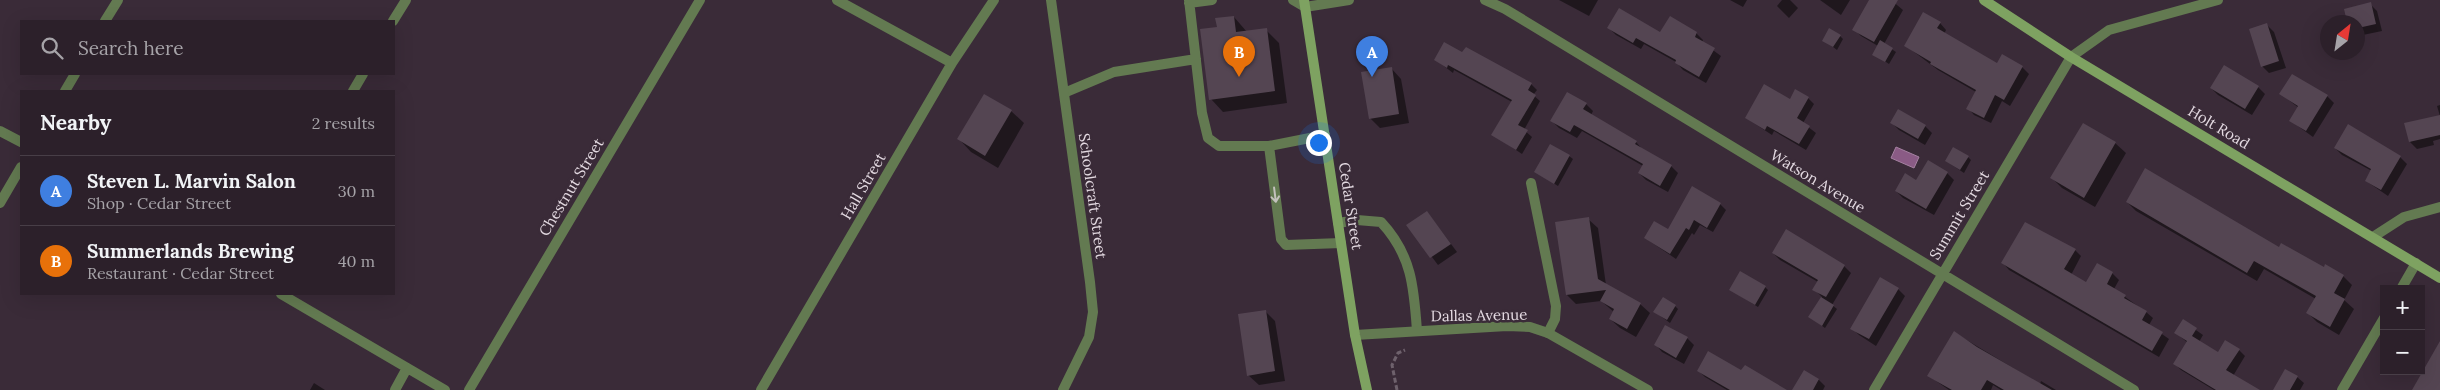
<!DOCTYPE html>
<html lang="en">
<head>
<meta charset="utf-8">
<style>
	:root { --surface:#2c202a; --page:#382d36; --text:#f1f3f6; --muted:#a6a3a8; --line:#483e47; --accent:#8ace47 }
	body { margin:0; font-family:Lora,serif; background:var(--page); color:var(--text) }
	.controls { position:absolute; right:15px; bottom:15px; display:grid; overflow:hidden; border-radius:0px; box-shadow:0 5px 20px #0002 }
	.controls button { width:45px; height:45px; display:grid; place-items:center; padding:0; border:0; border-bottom:1px solid var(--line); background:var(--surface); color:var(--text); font:25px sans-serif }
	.compass { position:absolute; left:2320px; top:15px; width:45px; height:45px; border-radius:50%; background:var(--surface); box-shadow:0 5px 20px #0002; rotate:30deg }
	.you { position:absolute; left:1318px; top:142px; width:18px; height:18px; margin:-12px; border:4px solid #fff; border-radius:50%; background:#1a73e8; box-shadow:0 0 0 8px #1a73e833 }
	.badge { display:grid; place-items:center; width:32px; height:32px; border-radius:50%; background:var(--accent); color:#fff; font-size:16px; font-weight:700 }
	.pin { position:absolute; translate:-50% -41px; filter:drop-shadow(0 1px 2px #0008) }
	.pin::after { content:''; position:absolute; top:26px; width:18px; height:15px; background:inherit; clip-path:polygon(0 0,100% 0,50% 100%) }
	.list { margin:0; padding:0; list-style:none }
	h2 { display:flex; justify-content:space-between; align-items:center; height:65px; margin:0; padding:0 20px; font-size:21px }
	h2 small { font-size:16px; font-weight:400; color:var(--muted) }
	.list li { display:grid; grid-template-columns:32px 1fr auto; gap:15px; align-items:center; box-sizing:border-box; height:70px; padding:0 20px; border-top:1px solid var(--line) }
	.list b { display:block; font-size:19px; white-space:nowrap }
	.list p { margin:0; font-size:16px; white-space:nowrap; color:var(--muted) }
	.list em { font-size:16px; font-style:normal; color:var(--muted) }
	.icon { flex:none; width:28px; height:28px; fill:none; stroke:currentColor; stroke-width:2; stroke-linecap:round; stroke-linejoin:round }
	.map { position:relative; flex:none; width:2440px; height:390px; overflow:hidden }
	.search { position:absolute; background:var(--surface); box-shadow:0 5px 20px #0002; left:20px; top:20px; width:375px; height:55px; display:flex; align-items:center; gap:12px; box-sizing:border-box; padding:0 18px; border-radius:0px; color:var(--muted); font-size:19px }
	.panel { position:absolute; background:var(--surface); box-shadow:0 5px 20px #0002; left:20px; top:90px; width:375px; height:205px; border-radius:0px }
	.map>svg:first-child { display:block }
	.water { fill:#8a5b85; stroke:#a581a1 }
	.shadow { fill:#0007 }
	.building { fill:#544552 }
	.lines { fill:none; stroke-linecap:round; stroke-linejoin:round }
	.path { stroke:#6e616c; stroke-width:3; stroke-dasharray:5 2.5; stroke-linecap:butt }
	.service { stroke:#637a51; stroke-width:10 }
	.minor { stroke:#637a51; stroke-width:10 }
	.secondary { stroke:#7ea261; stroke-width:10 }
	.oneway { stroke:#c3c1bd }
	.labels { text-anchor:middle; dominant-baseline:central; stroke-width:5; stroke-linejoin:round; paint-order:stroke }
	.street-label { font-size:15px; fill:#e3d9e1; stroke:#3a2b38 }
</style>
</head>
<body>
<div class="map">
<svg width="2440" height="390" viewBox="0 0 2440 390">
	<rect width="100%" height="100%" fill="#3a2b38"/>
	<path class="water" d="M1896 147 1919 157 1914 168 1891 158Z"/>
	<path class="shadow" d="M1559 0H1598L1589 16Z
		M1730 0H1747L1743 7Z
		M1782 0H1790L1798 8 1789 18 1777 6Z
		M1820 0H1850L1841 15Z
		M1870 0H1891L1903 10 1884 44 1896 52 1889 64 1874 54 1878 46 1861 36 1854 29Z
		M2370 4 2377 11 2382 31 2358 36 2361 48 2358 49V22H2340L2348 21Z
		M1234 17 1247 32 1266 30 1279 43 1287 103 1223 112 1211 99 1218 28Z
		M1940 23 1946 30 1944 34 1998 65 2022 67 2029 74 2010 106 2002 101 1991 123 1974 115 1968 108 1976 92 1938 70 1905 45Z
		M2267 25 2274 32 2286 68 2269 73 2262 66Z
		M1609 28 1661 34 1696 33 1703 40 1702 42 1721 56 1706 83 1683 70 1676 62 1644 44 1641 49 1616 35Z
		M1840 36 1843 39 1837 50 1824 40Z
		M1463 54 1531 84 1537 90 1533 95 1540 101 1524 130 1532 137 1522 154 1492 134 1512 102 1454 70 1453 73 1436 60Z
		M1391 68 1401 79 1409 123 1380 128 1370 118Z
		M2258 87 2265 94 2252 115 2218 95 2211 88Z
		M2281 94 2327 96 2334 103 2313 137 2291 121 2299 108Z
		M1808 98 1814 104 1803 123 1816 133 1806 150 1774 131 1772 135 1746 118 1790 100Z
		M1586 104 1593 111 1591 115 1636 142 1643 150 1671 166 1678 173 1668 192 1646 180 1639 173 1643 166 1582 131 1577 138 1559 128 1552 121Z
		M2440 105V139L2433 141 2434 145 2417 149 2410 142 2440 116 2437 106Z
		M1011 111 1024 123 998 168 971 152 959 139Z
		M1892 123 1925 126 1932 133 1925 145 1899 130Z
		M2083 124 2115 143 2126 153 2095 207 2062 188 2052 178Z
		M2335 148 2400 157 2407 164 2388 196 2366 181 2372 171 2342 155Z
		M1569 156 1573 159 1558 186 1536 172Z
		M1968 157 1971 160 1964 173 1946 161Z
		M1947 173 1954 180 1934 215 1903 198 1896 191Z
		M2127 202 2279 248 2343 276 2352 285 2344 300 2354 309 2339 335 2317 322 2308 313 2316 299 2264 269 2257 281 2136 211Z
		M1720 204 1726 210 1713 232 1700 225 1694 235 1692 233 1676 259 1645 238 1668 231Z
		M1427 212 1457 252 1438 265 1408 225Z
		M1588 219 1598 228 1606 285 1640 304 1650 313 1636 337 1620 328 1610 319 1614 312 1601 301 1576 304 1567 295Z
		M2075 250 2081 256 2071 275 2086 284 2098 265 2112 273 2119 280 2114 289 2146 312 2153 318 2149 325 2169 339 2159 357 2009 270 2003 263Z
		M1773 253 1844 266 1851 273 1832 305 1837 309 1825 328 1810 317 1822 297 1814 289 1818 282 1780 260Z
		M1765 287 1768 290 1758 307 1731 290Z
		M1898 289 1905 296 1876 346 1859 335 1852 328Z
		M1675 306 1678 309 1670 323 1655 312Z
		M1265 311 1275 321 1285 381 1259 385 1248 375Z
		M2183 321 2203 335 2199 342 2218 353 2239 350 2245 356 2233 376 2258 390H2214L2181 370 2175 364 2188 343 2176 333Z
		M1955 333 2040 384 2041 381 2056 390H2001L1993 385 1991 390H1949L1929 376Z
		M1687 338 1694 345 1684 364 1662 352 1656 345Z
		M1699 371 1742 372 1785 390H1727L1705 377Z
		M1805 372 1819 380 1825 386 1823 390H1794Z
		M2297 377 2304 383 2300 390H2274Z
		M314 383 325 390H310Z"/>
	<path class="building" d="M1869 0H1898L1874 42 1852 30Z
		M2371 2 2376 24 2358 28V22H2347L2344 9Z
		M1619 8 1660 32 1670 16 1697 32 1695 37 1715 48 1699 77 1675 63 1676 60 1636 38 1633 43 1607 28Z
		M1923 12 1941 22 1937 28 1997 63 2002 54 2023 66 2004 100 1995 95 1984 118 1966 109 1976 90 1930 64 1931 62 1904 46Z
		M1234 16 1236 32 1267 28 1275 91 1209 100 1200 29 1217 27 1215 18Z
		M2267 23 2279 61 2261 67 2249 29Z
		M1829 28 1841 35 1833 47 1822 41Z
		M1880 40 1893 48 1885 62 1872 55Z
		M1444 42 1462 52 1466 47 1532 83 1528 90 1536 95 1518 125 1528 130 1516 150 1491 135 1512 100 1448 65 1447 68 1434 60Z
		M2224 65 2259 86 2245 109 2210 88Z
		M1392 67 1399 114 1369 119 1361 72Z
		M2292 74 2328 95 2306 131 2289 121 2298 106 2279 94Z
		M1764 84 1790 99 1795 89 1809 97 1797 118 1810 126 1799 144 1767 126 1765 130 1745 118Z
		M1567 92 1587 103 1583 109 1637 141 1635 144 1672 165 1660 186 1638 173 1643 164 1574 125 1570 132 1550 121Z
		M984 94 1012 110 985 156 957 139Z
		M1898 109 1926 125 1918 139 1890 123Z
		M2440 115V135L2409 142 2404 123Z
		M2083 123 2116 142 2084 198 2050 178Z
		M2348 124 2401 156 2381 190 2365 181 2371 169 2334 148Z
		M1550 144 1570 155 1554 184 1534 172Z
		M1953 147 1969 156 1960 170 1945 161Z
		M1928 160 1948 172 1926 209 1895 191 1905 173 1916 180Z
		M2145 168 2279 247 2281 243 2324 267 2325 264 2344 275 2334 293 2345 299 2330 327 2306 313 2316 296 2254 261 2247 273 2126 202Z
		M1692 186 1721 203 1707 228 1694 220 1689 230 1686 228 1670 254 1644 238 1654 221 1668 229Z
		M1427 211 1451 244 1430 258 1406 225Z
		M1589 217 1598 279 1641 303 1627 329 1609 319 1614 309 1600 301 1606 290 1566 295 1555 222Z
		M2025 222 2076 249 2064 269 2086 282 2097 263 2113 272 2107 284 2126 295 2124 298 2147 311 2142 320 2163 332 2152 351 2001 263Z
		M1786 229 1845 265 1826 297 1812 290 1818 280 1772 253Z
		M1740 271 1766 286 1755 305 1729 290Z
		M1880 277 1899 288 1869 339 1850 329Z
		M1663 297 1676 305 1667 320 1653 312Z
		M1821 297 1834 305 1822 326 1808 317Z
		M1266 310 1275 371 1247 376 1238 314Z
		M2183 319 2197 328 2192 336 2218 352 2225 340 2240 349 2226 370 2260 390H2216L2173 364 2187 341 2174 333Z
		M1665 325 1688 337 1676 358 1654 345Z
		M1954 331 1977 347 2052 390H2004L1987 380 1981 390H1952L1927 376Z
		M2440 341V390H2412Z
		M1708 351 1741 370 1745 365 1787 390H1730L1697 371Z
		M2285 369 2298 376 2290 390H2273Z
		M1804 370 1819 379 1813 390H1792Z"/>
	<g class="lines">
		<path class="path" d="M1397 390 1392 365 1398 353 1405 350"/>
		<path class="service" d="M1189 0 1202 113 1208 138 1219 146H1269L1325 135
			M1293 0 1305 7
			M1189 3 1212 0
			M1064 93 1114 72 1196 59
			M1269 146 1281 239 1286 245 1341 243
			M1531 183 1556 306 1555 319 1548 333
			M1338 223 1357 220 1381 222C1412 255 1414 288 1417 331"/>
		<path class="minor" d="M837 0 952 63
			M1051 0 1090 282 1093 312 1089 337 1063 390
			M1485 0 1505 9 2134 390
			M1305 7 1349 0
			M105 21 118 0
			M393 21 406 0
			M65 91 75 74
			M353 91 363 74
			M0 131 21 142
			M0 203 21 167
			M2373 237 2404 217 2440 207
			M2401 289 2416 263
			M281 294 445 390
			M1355 335 1507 326 1530 327 1548 333 1648 390
			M395 390 407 368
			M469 390 700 0
			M761 390 952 63 994 0
			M1874 390 2071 57 2109 30 2218 0
			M2342 390 2384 318"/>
		<path class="secondary" d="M1304 0 1355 335 1367 390
			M1984 0 2071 57 2440 278"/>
	</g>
	<defs><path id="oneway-shaft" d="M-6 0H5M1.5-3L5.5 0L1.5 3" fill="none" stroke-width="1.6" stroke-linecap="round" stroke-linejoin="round" transform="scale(1.25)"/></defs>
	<use class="oneway" href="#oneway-shaft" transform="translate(1275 195) rotate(83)"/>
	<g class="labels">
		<g class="street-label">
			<text transform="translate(2219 127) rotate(31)">Holt Road</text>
			<text transform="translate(1818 181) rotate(31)">Watson Avenue</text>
			<text transform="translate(863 186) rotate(-60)">Hall Street</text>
			<text transform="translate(571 187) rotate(-59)">Chestnut Street</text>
			<text transform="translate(1093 196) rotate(82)">Schoolcraft Street</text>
			<text transform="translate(1351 206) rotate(81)">Cedar Street</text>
			<text transform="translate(1959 215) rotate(-59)">Summit Street</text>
			<text transform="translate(1479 315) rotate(-1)">Dallas Avenue</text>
		</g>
	</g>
</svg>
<div class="controls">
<button>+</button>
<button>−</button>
</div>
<svg class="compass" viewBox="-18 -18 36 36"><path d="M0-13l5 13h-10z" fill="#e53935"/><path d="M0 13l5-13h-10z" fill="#a6a3a8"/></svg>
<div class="you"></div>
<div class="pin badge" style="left:1372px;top:77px;background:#3f7fe0">A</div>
<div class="pin badge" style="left:1239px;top:77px;background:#e8710a">B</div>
<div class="search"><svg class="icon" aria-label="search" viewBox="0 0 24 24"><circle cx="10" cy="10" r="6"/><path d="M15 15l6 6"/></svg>Search here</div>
<section class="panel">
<h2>Nearby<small>2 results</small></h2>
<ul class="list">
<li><span class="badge" style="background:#3f7fe0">A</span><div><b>Steven L. Marvin Salon</b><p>Shop · Cedar Street</p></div><em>30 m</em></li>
<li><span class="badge" style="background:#e8710a">B</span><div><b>Summerlands Brewing</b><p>Restaurant · Cedar Street</p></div><em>40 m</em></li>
</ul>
</section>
</div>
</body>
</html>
